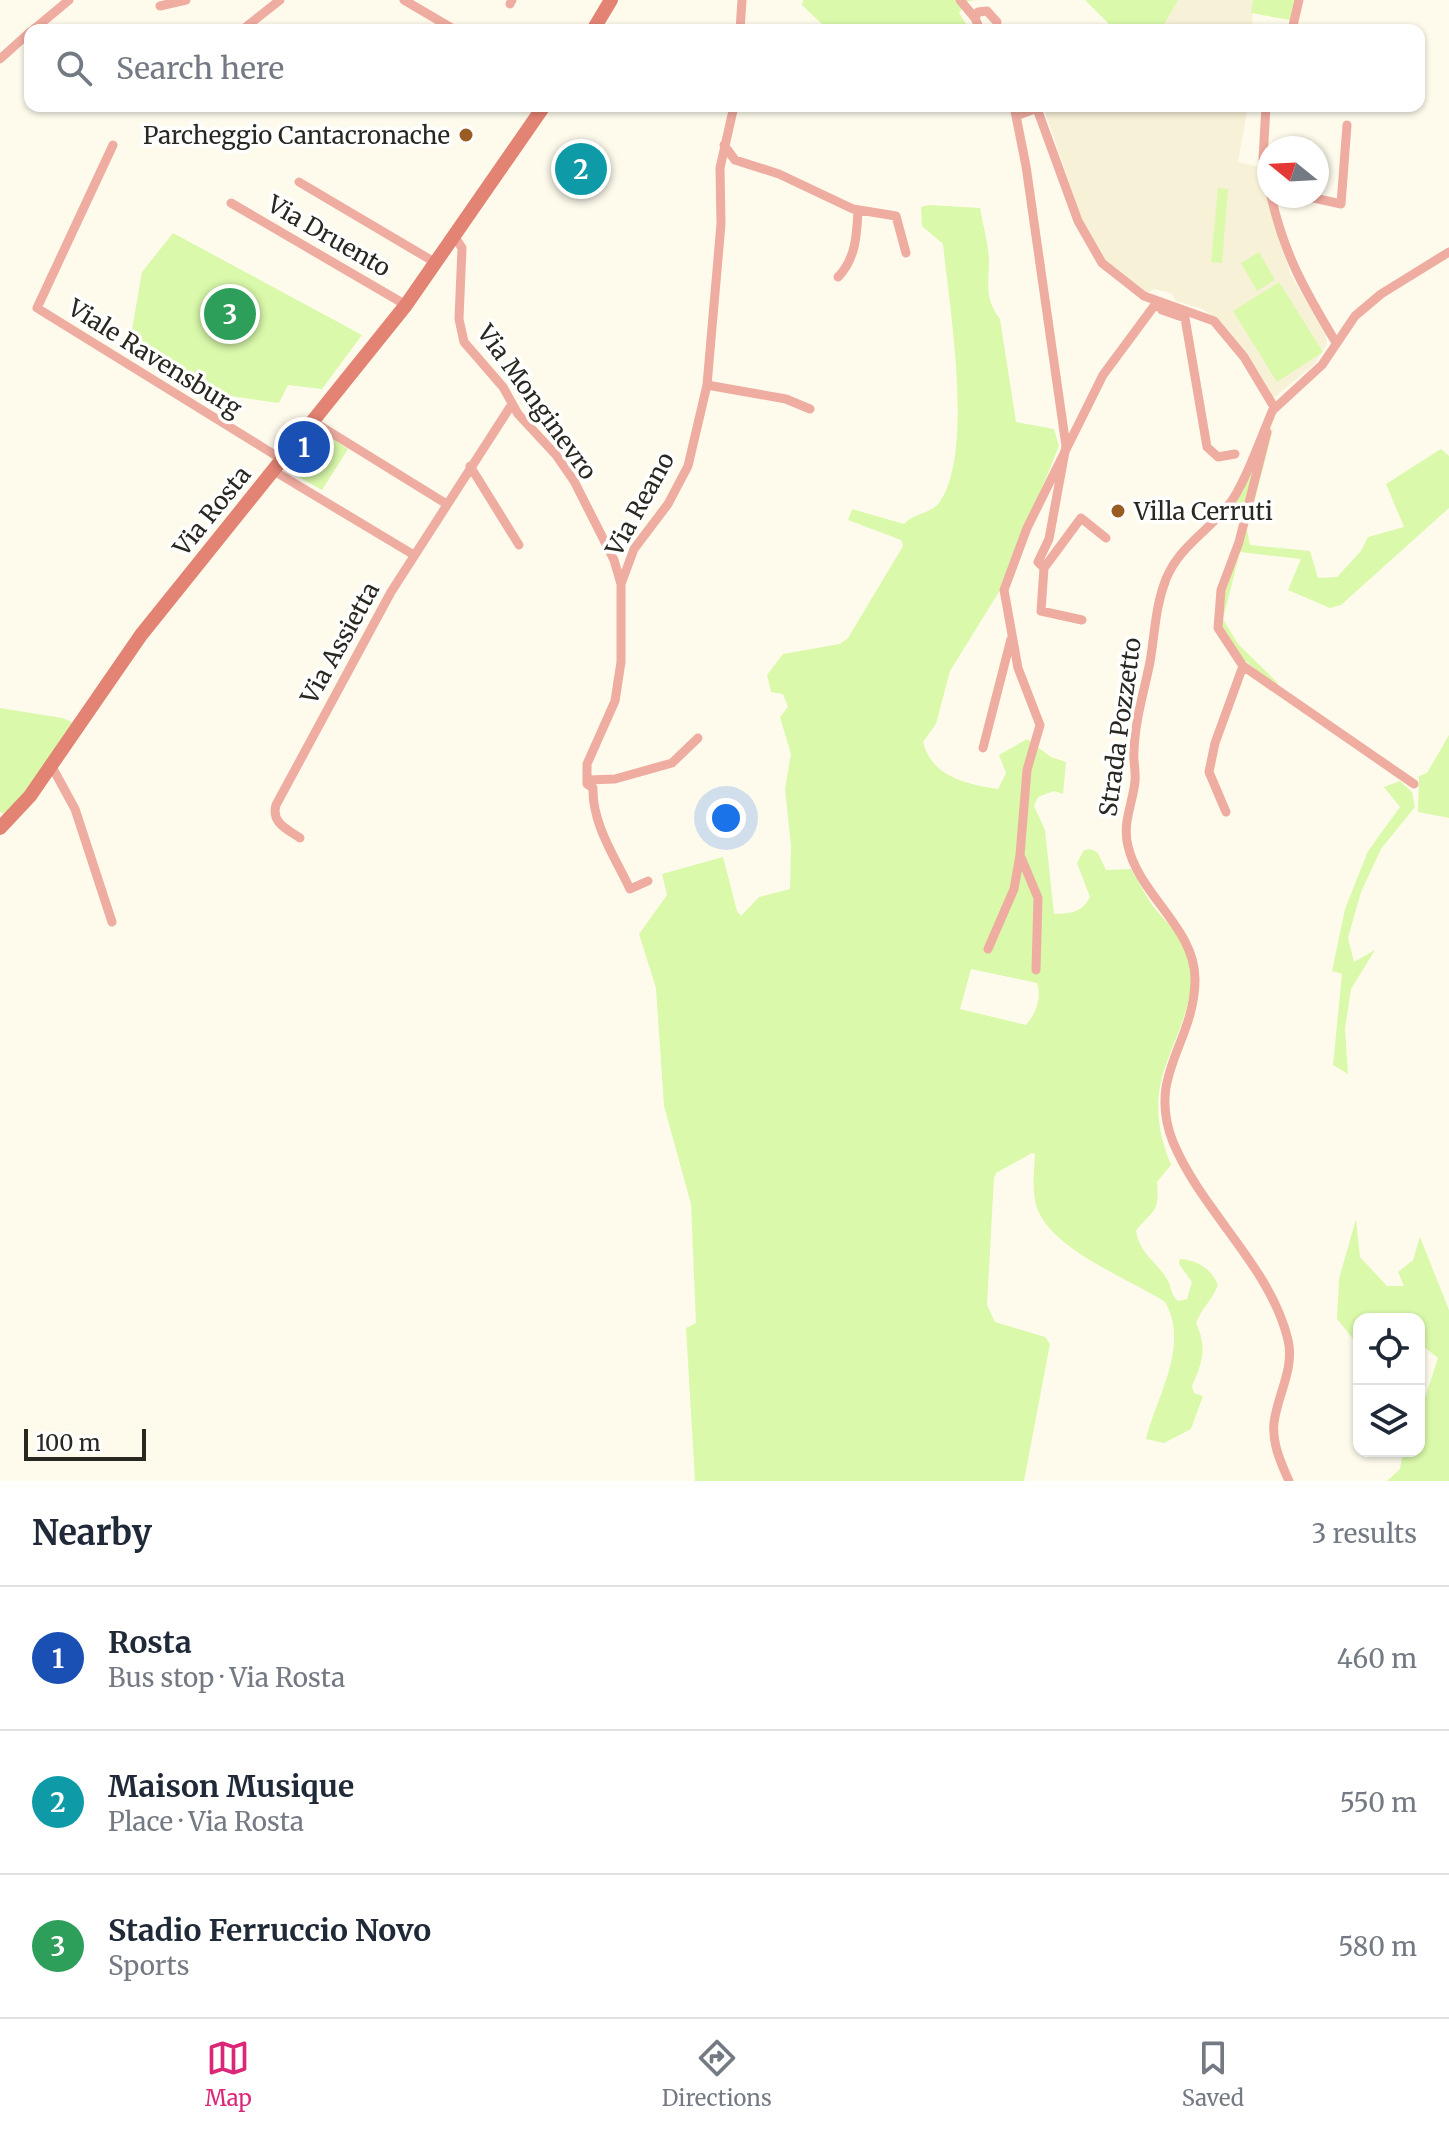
<!DOCTYPE html>
<html lang="en">
<head>
<meta charset="utf-8">
<style>
	:root { --surface:#fff; --page:#f2f2f3; --text:#1f2937; --muted:#747a83; --line:#e0e1e3; --accent:#db2777 }
	body { margin:0; font-family:Merriweather,serif; background:var(--page); color:var(--text) }
	.controls { position:absolute; right:24px; bottom:24px; display:grid; overflow:hidden; border-radius:16px; box-shadow:0 2px 6px #0004 }
	.controls button { width:72px; height:72px; display:grid; place-items:center; padding:0; border:0; border-bottom:2px solid var(--line); background:var(--surface); color:var(--text); font:40px sans-serif }
	.compass { position:absolute; left:1257px; top:136px; width:72px; height:72px; border-radius:50%; background:var(--surface); box-shadow:0 2px 6px #0004; rotate:288deg }
	.scale { position:absolute; left:24px; bottom:20px; width:122px; box-sizing:border-box; padding-left:8px; border:4px solid #282720; border-top:0; font-size:22px; line-height:28px; white-space:nowrap; color:#282720; -webkit-text-stroke:6px #fff; paint-order:stroke }
	.you { position:absolute; left:726px; top:818px; width:28px; height:28px; margin:-20px; border:6px solid #fff; border-radius:50%; background:#1a73e8; box-shadow:0 0 0 12px #1a73e833 }
	.badge { display:grid; place-items:center; width:52px; height:52px; border-radius:50%; background:var(--accent); color:#fff; font-size:26px; font-weight:700 }
	.pin { position:absolute; translate:-50% -50%; border:4px solid #fff; box-shadow:0 2px 8px #0006 }
	.list { margin:0; padding:0; list-style:none }
	h2 { display:flex; justify-content:space-between; align-items:center; height:104px; margin:0; padding:0 32px; font-size:34px }
	h2 small { font-size:26px; font-weight:400; color:var(--muted) }
	.list li { display:grid; grid-template-columns:52px 1fr auto; gap:24px; align-items:center; box-sizing:border-box; height:144px; padding:0 32px; border-top:2px solid var(--line) }
	.list b { display:block; font-size:30px; white-space:nowrap }
	.list p { margin:0; font-size:26px; white-space:nowrap; color:var(--muted) }
	.list em { font-size:26px; font-style:normal; color:var(--muted) }
	.icon { flex:none; width:44px; height:44px; fill:none; stroke:currentColor; stroke-width:2; stroke-linecap:round; stroke-linejoin:round }
	.map { position:relative; flex:none; width:1449px; height:1481px; overflow:hidden }
	.search { position:absolute; background:var(--surface); box-shadow:0 2px 6px #0004; left:24px; right:24px; top:24px; height:88px; display:flex; align-items:center; gap:20px; box-sizing:border-box; padding:0 28px; border-radius:16px; color:var(--muted); font-size:30px }
	.sheet { height:536px; background:var(--surface) }
	nav { display:flex; justify-content:space-around; align-items:center; box-sizing:border-box; height:112px; border-top:2px solid var(--line); background:var(--surface); font-size:22px; color:var(--muted) }
	nav a { display:grid; justify-items:center; gap:4px }
	nav .on { color:var(--accent) }
	.map>svg:first-child { display:block }
	.built { fill:#f7f1d8 }
	.green { fill:#daf9ab; fill-rule:evenodd }
	.lines { fill:none; stroke-linecap:round; stroke-linejoin:round }
	.street { stroke:#efaca0; stroke-width:9 }
	.secondary { stroke:#e38373; stroke-width:14 }
	.poi-dot { fill:#9a5d21; stroke:#fff; stroke-width:3 }
	.labels { text-anchor:middle; dominant-baseline:central; stroke-width:7; stroke-linejoin:round; paint-order:stroke }
	.poi-label { font-size:24px; fill:#282720; stroke:#fff; text-anchor:end }
	.street-label { font-size:24px; fill:#282720; stroke:#fff }
</style>
</head>
<body>
<div class="map">
<svg width="1449" height="1481" viewBox="0 0 1449 1481">
	<rect width="100%" height="100%" fill="#fefbed"/>
	<path class="built" d="M1178 0H1253L1252 30H1161Z
		M1043 106H1248L1238 162 1259 167 1290 273 1325 334 1327 343 1315 364 1272 399 1219 320 1202 309 1176 301 1171 293 1154 289 1146 294 1104 262 1082 221Z"/>
	<path class="green" d="M803 0H977L968 1 959 13 970 30H828L802 5Z
		M1085 0H1178L1161 30H1115Z
		M1253 0H1299L1295 21 1251 13Z
		M1218 188 1228 189 1222 263 1211 262Z
		M929 205 980 208C983 225 988 242 989 259 989 283 984 299 1000 319L1016 422 1054 429 1059 446 1002 587 950 671 936 724 923 742C932 777 966 784 998 789L1006 773 999 755 1027 739 1051 757 1066 762 1063 794 1054 791 1038 797 1034 806 1045 830 1054 914C1071 913 1082 913 1090 897L1077 863 1084 850 1091 849 1098 853 1106 870 1131 869C1139 882 1145 895 1153 906 1163 919 1177 931 1184 945 1208 992 1168 1042 1160 1087 1155 1115 1161 1140 1171 1165L1157 1182C1160 1214 1153 1209 1136 1231 1140 1254 1156 1261 1167 1279 1172 1287 1170 1294 1178 1301L1187 1299 1192 1282 1179 1264 1180 1259C1197 1260 1212 1269 1218 1285 1212 1300 1202 1308 1196 1323 1207 1347 1203 1362 1192 1386L1194 1393 1203 1396 1191 1429 1164 1443 1146 1439C1157 1395 1190 1346 1165 1302 1128 1278 1049 1249 1036 1205 1032 1188 1034 1170 1035 1154L1032 1153 996 1173 994 1178 987 1305 995 1322 1045 1337 1050 1344 1024 1481H695L686 1328 696 1323 691 1204 664 1106 656 988 639 934 667 895 662 874 723 857 737 911 741 916 759 897 790 889 791 846 785 789 791 754 780 717 788 707 783 694 771 692 767 675 783 654 840 644 848 638 903 546 901 540 848 520 852 509 904 524C915 512 929 515 939 503 975 454 949 304 943 244L922 226 921 207ZM971 969 1037 983C1042 998 1036 1013 1026 1025L960 1009Z
		M173 233 362 335 322 389 288 385 279 403 216 394 208 404 128 352 142 272Z
		M1259 252 1275 280 1257 291 1241 263Z
		M1279 282 1323 352 1277 382 1233 311Z
		M1273 429 1247 530 1250 545 1310 551 1318 578 1337 577 1361 551 1368 537 1404 527 1386 484 1441 449 1449 456V508L1341 605 1330 608 1288 590 1301 559 1240 552 1223 619 1238 644 1278 683 1276 686 1237 654 1221 629V604L1243 538 1234 503 1258 451Z
		M320 430 348 449 322 490 288 471Z
		M0 708 62 718 79 725 11 818 0 812Z
		M1449 735V818L1418 812 1419 776 1427 773Z
		M1400 781 1412 792 1415 807 1381 849 1361 892 1348 938 1354 962 1375 950 1351 989 1345 1029 1348 1074 1333 1065 1342 974 1332 971 1345 909 1368 851 1400 807 1384 787Z
		M1356 1219 1360 1257 1387 1286H1404L1398 1272 1413 1260 1420 1237 1449 1310V1481H1387L1400 1469 1403 1451H1419V1416L1438 1358 1419 1343V1319H1359V1346L1337 1319 1339 1279Z"/>
	<g class="lines">
		<path class="street" d="M404 0 455 30
			M960 0 975 18 980 30
			M510 4 512 0
			M160 6 186 0
			M975 18 978 12 987 11 997 22 995 30
			M33 30 69 0
			M242 30 280 0
			M740 30 742 0
			M1292 30 1299 0
			M0 59 30 32
			M1014 106 1026 166 1066 446 1049 539 1038 562 1044 568 1041 611 1082 620
			M1036 106 1078 221 1102 263 1144 296 1214 321 1244 357 1274 407C1262 434 1245 485 1228 506 1207 532 1179 547 1166 579 1155 607 1155 633 1150 662 1144 692 1135 720 1134 751 1133 761 1136 771 1135 781 1133 803 1122 823 1128 846 1139 895 1195 928 1195 979 1195 1043 1146 1074 1173 1142 1202 1212 1271 1267 1288 1340 1295 1368 1277 1396 1274 1423 1272 1444 1281 1463 1289 1481
			M1266 106 1263 159 1269 189
			M1016 116 1037 108
			M113 145 37 308 283 460
			M724 145 735 160 779 174 853 209 896 216 906 253
			M299 182 436 263
			M1271 196C1284 254 1305 291 1335 341
			M1305 196 1341 204 1347 125
			M231 203 406 305
			M455 237 462 248 459 319 464 342 503 387 518 414 556 455 574 481 614 560 621 584
			M838 277C856 259 857 233 858 210
			M1157 302 1162 310 1185 318 1207 447 1218 457 1235 454
			M707 385 786 399 810 409
			M1273 410 1322 365 1355 316 1381 294 1449 252
			M314 422 445 503
			M1267 432 1239 542 1221 590 1218 628 1243 666 1414 784
			M470 466 519 545
			M274 471 414 555
			M1044 568 1081 518 1106 538
			M983 748 1011 639
			M51 765 75 809 112 922
			M588 780 615 779 672 763 698 738
			M1226 812 1209 772 1215 743 1243 666
			M300 838C287 829 271 823 276 805L391 592 512 404
			M648 881 630 889C615 857 592 824 593 788L587 784V764L615 701 621 662V584L634 549 668 504 688 466 707 385 721 224 720 168 734 106
			M988 949 1014 889 1020 855
			M1036 970 1038 898 1020 855 1027 770 1040 725 1018 668 1004 590 1027 528 1103 375 1157 302"/>
		<path class="secondary" d="M593 30 611 0
			M0 828 30 796 141 635 406 305 544 106"/>
	</g>
	<g class="poi-dot">
		<circle cx="466" cy="135" r="8"/>
		<circle cx="1118" cy="511" r="8"/>
	</g>
	<g class="labels">
		<g class="poi-label">
			<text x="450" y="135">Parcheggio Cantacronache</text>
			<text x="1134" y="511" text-anchor="start">Villa Cerruti</text>
		</g>
		<g class="street-label">
			<text transform="translate(329 236) rotate(30)">Via Druento</text>
			<text transform="translate(155 358) rotate(32)">Viale Ravensburg</text>
			<text transform="translate(537 402) rotate(54)">Via Monginevro</text>
			<text transform="translate(640 504) rotate(-61)">Via Reano</text>
			<text transform="translate(212 511) rotate(-51)">Via Rosta</text>
			<text transform="translate(340 643) rotate(-61)">Via Assietta</text>
			<text transform="translate(1120 727) rotate(-82)">Strada Pozzetto</text>
		</g>
	</g>
</svg>
<div class="controls">
<button><svg class="icon" aria-label="locate" viewBox="0 0 24 24"><circle cx="12" cy="12" r="6"/><path d="M12 2v4M12 18v4M2 12h4M18 12h4"/></svg></button>
<button><svg class="icon" aria-label="layers" viewBox="0 0 24 24"><path d="M12 4l9 5-9 5-9-5zM3 14l9 5 9-5"/></svg></button>
</div>
<svg class="compass" viewBox="-18 -18 36 36"><path d="M0-13l5 13h-10z" fill="#e53935"/><path d="M0 13l5-13h-10z" fill="#747a83"/></svg>
<div class="scale">100 m</div>
<div class="you"></div>
<div class="pin badge" style="left:304px;top:447px;background:#1a4fb4">1</div>
<div class="pin badge" style="left:581px;top:169px;background:#0f9aa8">2</div>
<div class="pin badge" style="left:230px;top:314px;background:#2e9e5b">3</div>
<div class="search"><svg class="icon" aria-label="search" viewBox="0 0 24 24"><circle cx="10" cy="10" r="6"/><path d="M15 15l6 6"/></svg>Search here</div>
</div>
<section class="sheet">
<h2>Nearby<small>3 results</small></h2>
<ul class="list">
<li><span class="badge" style="background:#1a4fb4">1</span><div><b>Rosta</b><p>Bus stop · Via Rosta</p></div><em>460 m</em></li>
<li><span class="badge" style="background:#0f9aa8">2</span><div><b>Maison Musique</b><p>Place · Via Rosta</p></div><em>550 m</em></li>
<li><span class="badge" style="background:#2e9e5b">3</span><div><b>Stadio Ferruccio Novo</b><p>Sports</p></div><em>580 m</em></li>
</ul>
</section>
<nav>
<a class="on"><svg class="icon" aria-label="map" viewBox="0 0 24 24"><path d="M3 6l6-2 6 2 6-2v14l-6 2-6-2-6 2zM9 4v14M15 6v14"/></svg>Map</a>
<a><svg class="icon" aria-label="directions" viewBox="0 0 24 24"><path d="M12 3l9 9-9 9-9-9zM9 14v-3h6M13 9l2 2-2 2"/></svg>Directions</a>
<a><svg class="icon" aria-label="saved" viewBox="0 0 24 24"><path d="M7 4h10v16l-5-4-5 4z"/></svg>Saved</a>
</nav>
</body>
</html>
